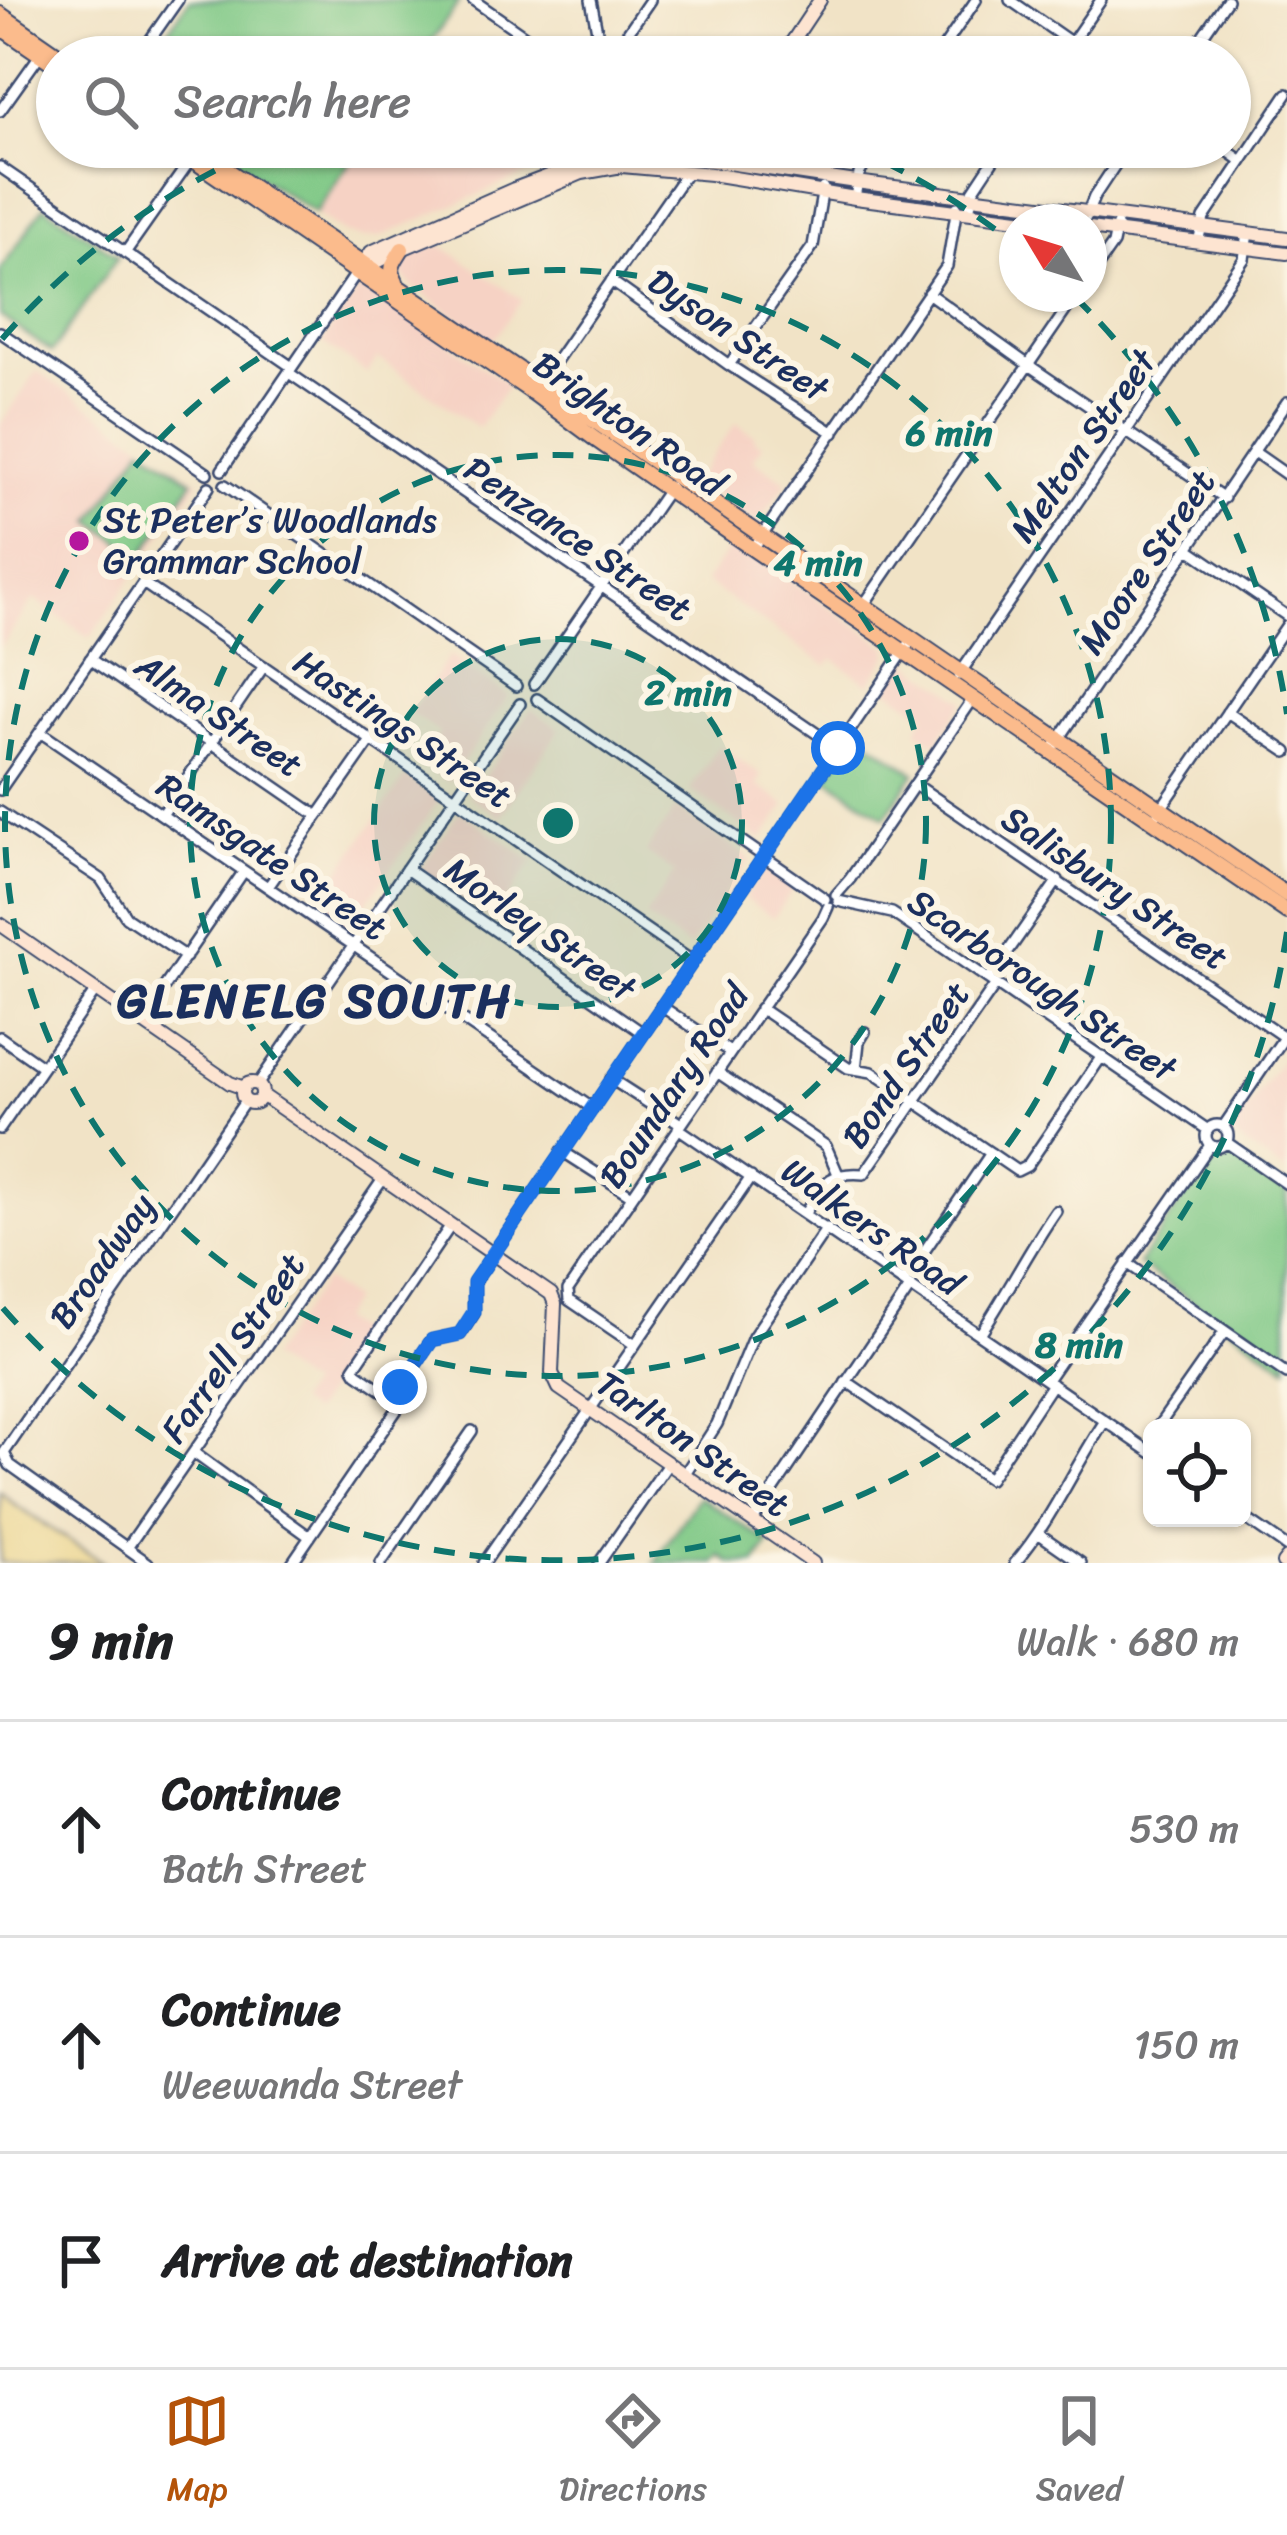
<!DOCTYPE html>
<html lang="en">
<head>
<meta charset="utf-8">
<style>
	:root { --surface:#fff; --page:#f2f2f2; --text:#202124; --muted:#757577; --line:#e0e0e0; --accent:#b45309 }
	body { margin:0; font-family:Sriracha,sans-serif; background:var(--page); color:var(--text) }
	.controls { position:absolute; right:36px; bottom:36px; display:grid; overflow:hidden; border-radius:18px; box-shadow:0 3px 9px #0004 }
	.controls button { width:108px; height:108px; display:grid; place-items:center; padding:0; border:0; border-bottom:3px solid var(--line); background:var(--surface); color:var(--text); font:60px sans-serif }
	.compass { position:absolute; left:999px; top:204px; width:108px; height:108px; border-radius:50%; background:var(--surface); box-shadow:0 3px 9px #0004; rotate:308deg }
	.stop { position:absolute; width:36px; height:36px; margin:-27px; border:9px solid #1a73e8; border-radius:50%; background:#fff }
	.stop.end { background:#1a73e8; border-color:#fff; box-shadow:0 3px 12px #0008 }
	.list { margin:0; padding:0; list-style:none }
	h2 { display:flex; justify-content:space-between; align-items:center; height:156px; margin:0; padding:0 48px; font-size:51px }
	h2 small { font-size:39px; font-weight:400; color:var(--muted) }
	.list li { display:grid; grid-template-columns:78px 1fr auto; gap:36px; align-items:center; box-sizing:border-box; height:216px; padding:0 48px; border-top:3px solid var(--line) }
	.list b { display:block; font-size:45px; white-space:nowrap }
	.list p { margin:0; font-size:39px; white-space:nowrap; color:var(--muted) }
	.list em { font-size:39px; font-style:normal; color:var(--muted) }
	.icon { flex:none; width:66px; height:66px; fill:none; stroke:currentColor; stroke-width:2; stroke-linecap:round; stroke-linejoin:round }
	.map { position:relative; flex:none; width:1287px; height:1563px; overflow:hidden }
	.search { position:absolute; background:var(--surface); box-shadow:0 3px 9px #0004; left:36px; right:36px; top:36px; height:132px; display:flex; align-items:center; gap:30px; box-sizing:border-box; padding:0 42px; border-radius:66px; color:var(--muted); font-size:45px }
	.sheet { height:804px; background:var(--surface) }
	nav { display:flex; justify-content:space-around; align-items:center; box-sizing:border-box; height:168px; border-top:3px solid var(--line); background:var(--surface); font-size:33px; color:var(--muted) }
	nav a { display:grid; justify-items:center; gap:6px }
	nav .on { color:var(--accent) }
	.map>svg:first-child { display:block }
	.built { fill:#f6d2c4 }
	.green { fill:#7ec885; stroke:#4c7c72; stroke-width:3 }
	.sand { fill:#eeda9e; stroke:#84847e; stroke-width:3 }
	.lines { fill:none; stroke-linecap:round; stroke-linejoin:round }
	.street-casing { stroke:#3b4a6e; stroke-width:14 }
	.secondary-casing { stroke:#3b4a6e; stroke-width:16 }
	.primary-casing { stroke:#3b4a6e; stroke-width:18 }
	.street { stroke:#fff; stroke-width:9 }
	.secondary { stroke:#fde4d1; stroke-width:12 }
	.primary { stroke:#fbbb8c; stroke-width:14 }
	.route { stroke:#1a73e8; stroke-width:15 }
	.ring { fill:none; stroke:#0f766e; stroke-width:6; stroke-dasharray:21 15 }
	.poi-dot { fill:#b5179e; stroke:#fcf5e5; stroke-width:4.5 }
	.labels { text-anchor:middle; dominant-baseline:central; stroke-width:12; stroke-linejoin:round; paint-order:stroke }
	.street-label { font-size:36px; fill:#1b2f5e; stroke:#fcf5e5 }
	.poi-label { font-size:36px; fill:#1b2f5e; stroke:#fcf5e5; text-anchor:start }
	.district-label { font-size:48px; font-weight:bold; letter-spacing:3px; fill:#1b2f5e; stroke:#fcf5e5 }
	.centre { fill:#0f766e; stroke:#fcf5e5; stroke-width:6 }
	.ring-label { font-size:36px; text-anchor:middle; font-weight:bold; fill:#0f766e; stroke:#fcf5e5; stroke-width:12; stroke-linejoin:round; paint-order:stroke }
</style>
</head>
<body>
<div class="map">
<svg width="1287" height="1563" viewBox="0 0 1287 1563">
	<rect width="100%" height="100%" fill="#fcf5e5"/>
	<filter id="ink" filterUnits="userSpaceOnUse"><feTurbulence type="fractalNoise" baseFrequency=".00833" numOctaves="2"/><feDisplacementMap in="SourceGraphic" scale="24" xChannelSelector="R" yChannelSelector="G"/><feConvolveMatrix kernelMatrix="1 2 1 2 8 2 1 2 1" color-interpolation-filters="sRGB"/></filter>
	<filter id="wash" filterUnits="userSpaceOnUse"><feTurbulence type="fractalNoise" baseFrequency=".004" numOctaves="4" result="noise"/><feDisplacementMap in="SourceGraphic" scale="48" xChannelSelector="R" yChannelSelector="G"/><feGaussianBlur stdDeviation="2.7" result="paint"/><feColorMatrix in="noise" values="0 0 0 0 0 0 0 0 0 0 0 0 0 0 0 0 0 1.4 0 .05"/><feComposite in="paint" operator="in"/></filter>
	<g filter="url(#wash)">
		<rect width="100%" height="100%" fill="#f1e3c6"/>
		<path class="built" d="M360 147H528L552 163 380 237 362 238 344 233 315 213Z
			M730 147H812L799 166 732 158Z
			M438 243 522 300 492 341 416 289 399 272 401 264 417 252Z
			M363 283 508 385 478 428 378 358 367 373 322 342Z
			M37 371 199 482 90 638 34 599 0 648V425Z
			M736 423 755 436 754 439 762 445 753 459 787 482 758 523 695 480Z
			M733 541 888 647 889 654 869 684 833 659 827 666 705 582Z
			M450 655 509 696 449 782 420 762 440 733 410 713Z
			M906 660 965 701 936 743 917 730 926 715 887 688Z
			M531 709 560 729 500 817 470 796Z
			M719 746 762 775 757 785 786 805 762 840 690 790Z
			M406 776 440 799 346 932 313 909Z
			M676 808 750 859 689 947 645 917 675 873 646 852Z
			M460 811 533 861 493 920 419 871Z
			M765 868 794 888 773 918 744 898Z
			M1287 1051V1173L1230 1134Z
			M324 1280 352 1300 339 1320 365 1338 312 1413 297 1402 308 1386 269 1358Z"/>
		<path class="green" d="M189 0H456L459 2 420 57H150Z
			M213 147H360L315 213Z
			M44 206 118 256 52 352 0 316V271Z
			M143 446 193 481 141 557 92 521Z
			M857 733 915 773 885 817 826 777Z
			M1226 1151 1287 1192V1367L1138 1264 1215 1153Z
			M699 1496 769 1543 756 1563H731L720 1556 715 1563H654Z"/>
		<path class="sand" d="M0 1492 16 1506 104 1563H0Z"/>
	</g>
	<g filter="url(#ink)">
		<g class="lines">
			<defs>
				<path id="street" d="M473 0 555 57
					M591 0 602 57
					M1010 0 1092 57
					M138 57 178 0
					M611 57 650 0
					M937 57 976 0
					M1062 57 1101 0
					M1188 57 1227 0
					M0 111 42 52
					M1222 147 1242 161
					M0 167 292 367
					M855 198 859 174 876 147
					M969 213 973 191 1002 147
					M1084 222 1094 197 1127 147
					M1198 242 1204 218 1287 94
					M125 253 194 155
					M1089 278 1113 244 1117 225
					M611 281 729 365 834 433
					M928 293 1027 364 1224 498
					M0 332 207 473
					M729 365 813 246 823 188
					M289 373 838 748
					M540 384 687 172
					M1254 452 1287 475
					M222 470 357 272
					M225 485 516 686
					M753 549 947 266 957 207
					M1189 549 1287 616
					M143 583 692 961
					M863 606 1077 294
					M90 659 318 816
					M959 675 1244 259 1248 233
					M534 684 670 487
					M537 699 825 899
					M1227 712 1287 752
					M40 732 592 1108
					M1051 751 1287 402
					M915 784 1284 1037
					M0 790 209 487
					M0 812 101 879 126 917 186 957
					M1158 813 1287 625
					M162 815 264 666
					M406 869 643 1033
					M268 887 372 739
					M836 895 850 879 973 699
					M838 901 892 913 901 919 1208 1130
					M989 979 1058 880
					M661 1006 730 1052
					M760 1008 848 1068 872 1072 1017 1171 1027 1166 1102 1056
					M141 1021 244 871
					M0 1037 43 1067
					M856 1069 859 1042 865 1032
					M717 1072 826 1146 838 1174
					M611 1079 681 1124
					M258 1084 520 704
					M1206 1136a11 11 0 1 1 22 0a11 11 0 1 1-22 0Z
					M1223 1127 1287 1033
					M678 1128 1152 1453
					M0 1129 96 990
					M1226 1142 1287 1184
					M562 1151 632 1196
					M805 1213C824 1184 827 1171 864 1174L996 984
					M1127 1263 1287 1374
					M904 1281 991 1153
					M980 1334C1007 1294 1028 1251 1056 1211
					M635 1345 569 1300 568 1290 823 918 828 907
					M1047 1380 1210 1145
					M846 1381 989 1479 1052 1384
					M399 1402 357 1373 354 1368 451 1225
					M1157 1428 1225 1331
					M194 1453 310 1537
					M684 1475 717 1424 753 1337 827 1228
					M1242 1516 1287 1547
					M752 1522 911 1286
					M1038 1533 1081 1563
					M127 1548 383 1179
					M148 1563 10 1465 4 1453 246 1100
					M292 1563 398 1408 400 1387 432 1340 460 1334 474 1313V1282L913 638
					M381 1563 472 1431
					M484 1563 751 1177
					M599 1563 668 1464
					M1015 1563C1052 1520 1074 1467 1105 1421"/>
				<path id="secondary" d="M782 57 820 0
					M1089 228 1287 253
					M361 267 371 252 514 189 580 164 619 155H641L714 161 856 182 1287 238
					M366 268 402 249 582 173 622 166 711 174 855 198 1042 222
					M0 924 230 1083 244 1088
					M242 1093a10 10 0 1 1 20 0a10 10 0 1 1-20 0Z
					M262 1095 551 1294 555 1304 552 1373 559 1388 813 1563
					M1283 1563 1287 1558"/>
				<path id="primary" d="M0 14 62 57
					M0 27 57 66
					M174 147 533 393 595 439 753 549 1287 912
					M194 147 1287 895
					M396 282C388 268 394 262 402 249"/>
			</defs>
			<use href="#street" class="street-casing"/>
			<use href="#secondary" class="secondary-casing"/>
			<use href="#primary" class="primary-casing"/>
			<use href="#street" class="street"/>
			<use href="#secondary" class="secondary"/>
			<use href="#primary" class="primary"/>
		</g>
	</g>
	<g class="lines" filter="url(#ink)">
		<path class="route" d="M400 1387 432 1340 460 1334 474 1312V1282L838 748"/>
	</g>
	<circle cx="558" cy="823" r="184" fill="#0f766e" fill-opacity=".12"/>
	<g class="ring">
		<circle cx="558" cy="823" r="184"/>
		<circle cx="558" cy="823" r="368"/>
		<circle cx="558" cy="823" r="553"/>
		<path d="M1287 932A737 737 0 0 1 2 1307M2 339A737 737 0 0 1 264 147M852 147A737 737 0 0 1 1017 246M1075 297A737 737 0 0 1 1287 714"/>
	</g>
	<circle class="poi-dot" cx="79" cy="541" r="12"/>
	<g class="labels">
		<g class="street-label">
			<text transform="translate(738 335) rotate(34)">Dyson Street</text>
			<text transform="translate(629 424) rotate(35)">Brighton Road</text>
			<text transform="translate(1083 446) rotate(-55)">Melton Street</text>
			<text transform="translate(578 539) rotate(34)">Penzance Street</text>
			<text transform="translate(1147 562) rotate(-56)">Moore Street</text>
			<text transform="translate(219 715) rotate(34)">Alma Street</text>
			<text transform="translate(403 729) rotate(34)">Hastings Street</text>
			<text transform="translate(272 857) rotate(34)">Ramsgate Street</text>
			<text transform="translate(1115 888) rotate(34)">Salisbury Street</text>
			<text transform="translate(540 929) rotate(35)">Morley Street</text>
			<text transform="translate(1042 985) rotate(34)">Scarborough Street</text>
			<text transform="translate(906 1065) rotate(-55)">Bond Street</text>
			<text transform="translate(674 1086) rotate(-56)">Boundary Road</text>
			<text transform="translate(872 1227) rotate(35)">Walkers Road</text>
			<text transform="translate(102 1261) rotate(-55)">Broadway</text>
			<text transform="translate(233 1348) rotate(-55)">Farrell Street</text>
			<text transform="translate(693 1444) rotate(35)">Tarlton Street</text>
		</g>
		<g class="poi-label">
			<text x="103" y="520">St Peter’s Woodlands<tspan x="103" dy="41">Grammar School</tspan></text>
		</g>
		<g class="district-label">
			<text x="315" y="1000">GLENELG SOUTH</text>
		</g>
	</g>
	<circle cx="558" cy="823" r="18" class="centre"/>
	<g class="ring-label">
		<text x="949" y="445">6 min</text>
		<text x="818" y="575">4 min</text>
		<text x="688" y="705">2 min</text>
		<text x="1079" y="1357">8 min</text>
	</g>
</svg>
<div class="controls">
<button><svg class="icon" aria-label="locate" viewBox="0 0 24 24"><circle cx="12" cy="12" r="6"/><path d="M12 2v4M12 18v4M2 12h4M18 12h4"/></svg></button>
</div>
<svg class="compass" viewBox="-18 -18 36 36"><path d="M0-13l5 13h-10z" fill="#e53935"/><path d="M0 13l5-13h-10z" fill="#757577"/></svg>
<div class="stop" style="left:838px;top:748px"></div>
<div class="stop end" style="left:400px;top:1387px"></div>
<div class="search"><svg class="icon" aria-label="search" viewBox="0 0 24 24"><circle cx="10" cy="10" r="6"/><path d="M15 15l6 6"/></svg>Search here</div>
</div>
<section class="sheet">
<h2>9 min<small>Walk · 680 m</small></h2>
<ul class="list">
<li><svg class="icon" aria-label="ahead" viewBox="0 0 24 24"><path d="M12 20V5M6 11l6-6 6 6"/></svg><div><b>Continue</b><p>Bath Street</p></div><em>530 m</em></li>
<li><svg class="icon" aria-label="ahead" viewBox="0 0 24 24"><path d="M12 20V5M6 11l6-6 6 6"/></svg><div><b>Continue</b><p>Weewanda Street</p></div><em>150 m</em></li>
<li><svg class="icon" aria-label="arrive" viewBox="0 0 24 24"><path d="M6 21V4h12l-3 4 3 4H6"/></svg><div><b>Arrive at destination</b></div></li>
</ul>
</section>
<nav>
<a class="on"><svg class="icon" aria-label="map" viewBox="0 0 24 24"><path d="M3 6l6-2 6 2 6-2v14l-6 2-6-2-6 2zM9 4v14M15 6v14"/></svg>Map</a>
<a><svg class="icon" aria-label="directions" viewBox="0 0 24 24"><path d="M12 3l9 9-9 9-9-9zM9 14v-3h6M13 9l2 2-2 2"/></svg>Directions</a>
<a><svg class="icon" aria-label="saved" viewBox="0 0 24 24"><path d="M7 4h10v16l-5-4-5 4z"/></svg>Saved</a>
</nav>
</body>
</html>
